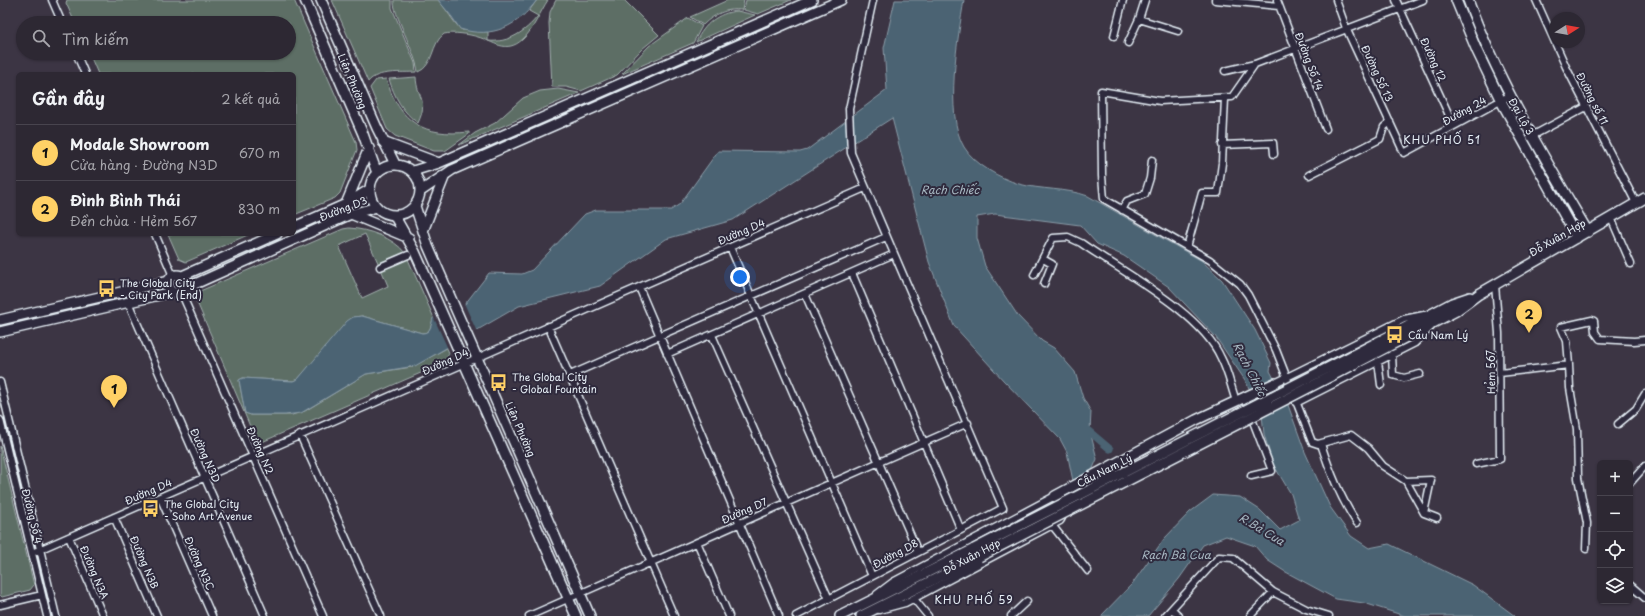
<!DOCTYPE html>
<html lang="vi">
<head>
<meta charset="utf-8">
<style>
	:root { --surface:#2d2833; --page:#39343f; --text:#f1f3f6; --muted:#a7a6ac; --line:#48444e; --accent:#ffd166 }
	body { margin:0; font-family:"Playpen Sans",sans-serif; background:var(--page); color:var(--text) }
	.controls { position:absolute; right:12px; bottom:12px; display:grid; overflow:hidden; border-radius:6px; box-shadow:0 1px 3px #0004 }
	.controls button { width:36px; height:36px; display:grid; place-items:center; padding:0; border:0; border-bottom:1px solid var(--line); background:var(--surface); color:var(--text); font:20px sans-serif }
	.compass { position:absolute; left:1549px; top:12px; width:36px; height:36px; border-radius:50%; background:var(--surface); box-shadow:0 1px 3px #0004; rotate:79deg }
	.you { position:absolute; left:740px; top:277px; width:14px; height:14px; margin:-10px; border:3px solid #fff; border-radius:50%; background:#1a73e8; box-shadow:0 0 0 6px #1a73e833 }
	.badge { display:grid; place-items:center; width:26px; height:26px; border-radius:50%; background:var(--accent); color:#111; font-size:13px; font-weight:700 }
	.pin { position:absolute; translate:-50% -33px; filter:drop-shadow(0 1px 2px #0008) }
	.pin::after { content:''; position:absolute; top:21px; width:14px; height:12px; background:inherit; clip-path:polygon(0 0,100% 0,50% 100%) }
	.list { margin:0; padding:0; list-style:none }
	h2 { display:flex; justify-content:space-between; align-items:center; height:52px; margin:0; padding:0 16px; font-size:17px }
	h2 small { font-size:13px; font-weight:400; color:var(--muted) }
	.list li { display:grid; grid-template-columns:26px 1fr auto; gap:12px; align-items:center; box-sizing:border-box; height:56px; padding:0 16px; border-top:1px solid var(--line) }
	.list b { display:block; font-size:15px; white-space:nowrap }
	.list p { margin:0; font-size:13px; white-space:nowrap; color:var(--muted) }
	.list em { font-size:13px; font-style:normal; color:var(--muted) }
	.icon { flex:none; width:22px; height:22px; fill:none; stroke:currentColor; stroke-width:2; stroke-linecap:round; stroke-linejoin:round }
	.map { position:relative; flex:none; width:1645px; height:616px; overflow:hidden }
	.search { position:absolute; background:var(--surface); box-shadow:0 1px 3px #0004; left:16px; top:16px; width:280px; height:44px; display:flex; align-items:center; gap:10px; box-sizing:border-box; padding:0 14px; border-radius:22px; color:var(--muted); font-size:15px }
	.panel { position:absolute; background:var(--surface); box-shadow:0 1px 3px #0004; left:16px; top:72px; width:280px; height:164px; border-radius:6px }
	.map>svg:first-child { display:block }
	.green { fill:#5d6e65; stroke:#a2b0ae }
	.water { fill:#4b6473; stroke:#8a9ca8 }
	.pier { fill:#3c3544 }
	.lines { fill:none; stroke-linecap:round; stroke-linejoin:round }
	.canal { stroke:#4b6473; stroke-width:7 }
	.street-casing { stroke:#e8f1f8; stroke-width:9 }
	.secondary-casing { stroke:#e8f1f8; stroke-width:12 }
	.street { stroke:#2f2a3d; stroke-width:6 }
	.secondary { stroke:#2f2a3d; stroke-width:9 }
	.secondary-bridge-casing { stroke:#e8f1f8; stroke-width:12; stroke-linecap:butt }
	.secondary-bridge { stroke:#2f2a3d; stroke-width:9 }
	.labels { text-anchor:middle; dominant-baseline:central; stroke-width:4; stroke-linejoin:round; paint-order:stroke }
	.street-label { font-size:10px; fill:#e8f1f8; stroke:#2f2a3d }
	.poi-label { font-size:10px; fill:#e8f1f8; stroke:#2f2a3d; text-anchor:start }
	.neighbourhood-label { font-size:11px; letter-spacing:1px; fill:#e8f1f8; stroke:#2f2a3d }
	.water-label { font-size:11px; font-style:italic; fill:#a9b9c3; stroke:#2f2a3d }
</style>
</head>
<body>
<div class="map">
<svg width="1645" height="616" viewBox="0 0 1645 616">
	<rect width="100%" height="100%" fill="#3c3544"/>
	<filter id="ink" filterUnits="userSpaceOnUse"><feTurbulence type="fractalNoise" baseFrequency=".025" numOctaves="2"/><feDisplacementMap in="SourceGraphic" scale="8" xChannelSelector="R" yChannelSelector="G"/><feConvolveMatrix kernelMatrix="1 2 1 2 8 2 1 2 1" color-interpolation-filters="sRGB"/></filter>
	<g filter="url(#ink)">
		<path class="green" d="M67 0H294L356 142 357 150 340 193 335 198 294 215V74H98L89 53H289V23H75L66 3Z
			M332 0H392V8L415 63 416 72C402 73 377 70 368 82Z
			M394 0H438C446 8 454 24 462 30L488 32V41C509 43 525 32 538 16L529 11 537 0H548C540 12 534 29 523 39 506 55 493 41 478 37 469 34 453 32 444 34 431 43 434 66 418 72 416 53 392 12 394 0Z
			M556 0H624L659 35 642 49 617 75 581 91 566 87H552L549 23 550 12Z
			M728 0H744L742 10C727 8 714 14 703 25L690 17Z
			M746 0H791L758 14 744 10Z
			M737 11 755 15 696 42C704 24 718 13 737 11Z
			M688 18 702 26 693 43 622 74 649 46Z
			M416 77C417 99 429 99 418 123 403 113 394 96 389 79Z
			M386 79C400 123 424 137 469 132V134L445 151H434L395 136 387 129 370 88 376 80Z
			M558 89 579 93 459 145 475 133 495 123 523 98 540 91Z
			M349 228C368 229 394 238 405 253L379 265 365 234 339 246 362 298 388 286 381 269 407 257 434 318C430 324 432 333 422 333L362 316 353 317 298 379 293 381 243 378 239 380 245 413 251 415H292L305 411 366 374 412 367 447 348 449 353 446 362 262 442 255 438 196 300 200 291 343 229Z
			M168 234H250L186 262 179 259Z
			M0 446 34 585 30 590 2 597 0 595Z"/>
		<path class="water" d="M438 0H537C518 26 493 39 460 29L452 17Z
			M895 0H964C958 37 944 114 964 147 975 165 1000 178 1019 184 1041 190 1066 188 1088 196L1202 261 1222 280 1255 330 1271 363 1270 371 1288 405 1305 452 1330 507 1351 536 1369 548 1389 544 1473 585 1515 616H1405L1364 603 1336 599 1284 571 1267 560 1255 546 1226 536 1203 545 1179 579 1148 616H1101L1132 584 1164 539 1190 512 1213 495 1240 497 1260 510 1280 530 1299 520 1291 494 1273 464 1264 434 1262 415 1245 380 1215 336 1169 287 1124 256 1097 244 1080 225 995 214 977 217V238L985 266 1018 316 1042 341 1054 348 1075 372 1083 398 1091 412 1090 431 1097 459 1091 473 1073 481 1067 452 1060 439 1004 381 954 326 929 262 892 118 733 220 666 239 600 286 519 306 415 366 366 374 301 413 285 415H251L245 413 239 380 243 378 293 381 298 379 347 321 353 317 362 316 422 333C431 333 431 325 433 318L465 304 489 273 522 274 532 270 585 214 596 210H671L680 204 718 151 800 152 807 150 887 90 884 48Z"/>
		<path class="pier" d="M464 303 477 332 448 349 433 316Z"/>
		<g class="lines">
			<path class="canal" d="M1084 427 1110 449"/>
			<defs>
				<path id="street" d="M52 0 62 23
					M1145 0 1139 19 1178 31
					M1215 0 1279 6
					M1277 0 1326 129
					M1336 0 1346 28 1404 153 1511 95
					M1396 0 1454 126
					M1423 0 1255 64 1232 97 1160 101 1101 91 1102 176 1104 199 1210 260 1240 284 1248 295 1276 350 1312 442 1318 444 1351 435 1368 448 1383 466 1406 481 1431 480 1424 513
					M1536 0 1566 67 1636 203
					M1114 36 1123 0
					M1128 43 1139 19
					M76 53 85 74
					M1225 71 1255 64
					M1530 137 1586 107
					M1222 145 1273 143 1274 154
					M1309 175 1380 139 1384 127 1390 122
					M1122 210 1127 201 1145 194 1150 178 1152 160
					M1611 218 1631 264
					M155 234 173 276
					M730 247 872 576
					M1187 247 1202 193H1218L1222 163 1225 98
					M1043 259 1052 264 1044 284
					M380 267 408 255
					M852 273 961 530
					M1034 275 1053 238 1068 237 1081 243C1122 272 1201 312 1221 358 1228 371 1231 387 1236 401
					M639 287 779 616
					M181 292 323 616
					M805 294 918 552
					M128 302 265 616
					M548 326 674 616
					M712 335 829 599
					M667 354 894 254
					M1392 354 1393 375 1404 378 1420 374
					M1378 361 1381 385
					M1569 365 1570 388 1577 429 1578 478 1587 523 1586 549
					M1500 373 1569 365 1567 341 1561 327 1592 320 1594 321 1595 332 1600 339 1634 341 1645 340
					M570 375 886 237
					M0 382 56 616
					M1275 383 1404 319 1424 315
					M1244 398 1272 471 1251 476
					M1296 403 1415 343 1432 326
					M0 420 47 616
					M1618 424 1636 409 1645 394
					M300 435 381 616
					M1321 444C1330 472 1340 498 1357 523
					M1476 464 1500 459 1499 333 1495 285
					M1406 481 1424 513 1437 518
					M1630 483 1645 466
					M160 497 212 616
					M114 517 157 616
					M1052 525 1088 571
					M69 537 103 616
					M697 542 729 616
					M32 553 865 188
					M1630 585 1645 598
					M877 594 893 582 1055 496C1059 504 1067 513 1060 521L905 603 879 610
					M914 599 928 616
					M0 605 42 595
					M1172 609 1179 616
					M529 616 968 423
					M796 616 1003 508 851 153 849 109 873 0
					M1011 616 1027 601
					M1165 616 1219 557 1233 558 1273 592 1306 609 1329 616
					M1250 616 1273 592"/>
				<path id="secondary" d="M305 0 363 134 377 173
					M321 0 377 128 395 164
					M1456 0 1477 51 1501 101 1577 238
					M1468 0C1498 82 1544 157 1588 232
					M383 142 439 163
					M370 190a25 25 0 1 1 50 0a25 25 0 1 1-50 0Z
					M413 171 439 163 812 0
					M421 191 452 170 841 0
					M346 204 369 148
					M415 206 428 246 590 616
					M351 214 409 238
					M394 215 415 252 576 616
					M294 227 346 204 370 189
					M423 231 445 175
					M168 284a9 9 0 1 1 18 0a9 9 0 1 1-18 0Z
					M182 276 277 234
					M186 288 351 214 377 207
					M0 320 169 281
					M0 332 172 292
					M1351 356 1452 303 1470 297
					M1355 364 1456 311 1479 294 1645 198
					M1055 496 1196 420 1275 383
					M840 616 974 549
					M861 616 979 557"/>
			</defs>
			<use href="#street" class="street-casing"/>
			<use href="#secondary" class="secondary-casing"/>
			<use href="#street" class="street"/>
			<use href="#secondary" class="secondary"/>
			<defs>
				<path id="secondary-bridge" d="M974 549 1351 356
					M979 557 1355 364"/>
			</defs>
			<use href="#secondary-bridge" class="secondary-bridge-casing"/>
			<use href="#secondary-bridge" class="secondary-bridge"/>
		</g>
	</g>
	<defs>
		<symbol id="bus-bare" viewBox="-9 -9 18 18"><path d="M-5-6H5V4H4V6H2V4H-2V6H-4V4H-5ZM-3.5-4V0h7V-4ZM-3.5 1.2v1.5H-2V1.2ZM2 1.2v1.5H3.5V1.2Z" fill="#ffd166" stroke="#2f2a3d" stroke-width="2.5" paint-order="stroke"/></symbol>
	</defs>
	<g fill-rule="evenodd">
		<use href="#bus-bare" x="94" y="276" width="25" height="25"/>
		<use href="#bus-bare" x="1382" y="322" width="25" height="25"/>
		<use href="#bus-bare" x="486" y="370" width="25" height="25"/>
		<use href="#bus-bare" x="138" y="496" width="25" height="25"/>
	</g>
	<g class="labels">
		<g class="street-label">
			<text transform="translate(1434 59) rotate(65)">Đường 12</text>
			<text transform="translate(1310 61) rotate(69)">Đường Số 14</text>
			<text transform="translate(1378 73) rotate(65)">Đường Số 13</text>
			<text transform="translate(353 81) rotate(67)">Liên Phường</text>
			<text transform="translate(1593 98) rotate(63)">Đường số 11</text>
			<text transform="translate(1464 110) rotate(-29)">Đường 24</text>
			<text transform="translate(1522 116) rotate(61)">Đại Lộ 3</text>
			<text transform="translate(343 208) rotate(-21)">Đường D3</text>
			<text transform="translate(741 231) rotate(-23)">Đường D4</text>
			<text transform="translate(1557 237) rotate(-30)">Đỗ Xuân Hợp</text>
			<text transform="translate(445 361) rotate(-24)">Đường D4</text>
			<text transform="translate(1490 372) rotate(-90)">Hẻm 567</text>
			<text transform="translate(521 429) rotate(66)">Liên Phường</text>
			<text transform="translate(261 450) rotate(66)">Đường N2</text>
			<text transform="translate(206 455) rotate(66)">Đường N3D</text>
			<text transform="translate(1104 470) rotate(-27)">Cầu Nam Lý</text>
			<text transform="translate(148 491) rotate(-23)">Đường D4</text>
			<text transform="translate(744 510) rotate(-24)">Đường D7</text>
			<text transform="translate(33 516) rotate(76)">Đường Số 4</text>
			<text transform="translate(895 553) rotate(-28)">Đường D8</text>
			<text transform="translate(971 556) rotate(-28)">Đỗ Xuân Hợp</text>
			<text transform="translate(145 562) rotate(67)">Đường N3B</text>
			<text transform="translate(200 563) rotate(66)">Đường N3C</text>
			<text transform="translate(95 572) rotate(67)">Đường N3A</text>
		</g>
		<g class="poi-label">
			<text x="120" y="282">The Global City<tspan x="120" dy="12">- City Park (End)</tspan></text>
			<text x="1408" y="334">Cầu Nam Lý</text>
			<text x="512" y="376">The Global City<tspan x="512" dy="12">- Global Fountain</tspan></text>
			<text x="164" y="503">The Global City<tspan x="164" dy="12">- Soho Art Avenue</tspan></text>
		</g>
		<g class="neighbourhood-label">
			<text x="1442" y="139">KHU PHỐ 51</text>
			<text x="974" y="599">KHU PHỐ 59</text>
		</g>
		<g class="water-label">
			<text x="950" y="189">Rạch Chiếc</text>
			<text transform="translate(1250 369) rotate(63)">Rạch Chiếc</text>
			<text transform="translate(1262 529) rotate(31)">R.Bà Cua</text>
			<text x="1176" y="554">Rạch Bà Cua</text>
		</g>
	</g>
</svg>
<div class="controls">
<button>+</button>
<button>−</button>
<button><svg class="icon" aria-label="locate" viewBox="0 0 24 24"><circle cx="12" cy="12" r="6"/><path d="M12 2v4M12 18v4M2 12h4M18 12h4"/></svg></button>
<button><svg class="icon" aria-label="layers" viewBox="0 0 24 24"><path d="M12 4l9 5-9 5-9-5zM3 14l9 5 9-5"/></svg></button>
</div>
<svg class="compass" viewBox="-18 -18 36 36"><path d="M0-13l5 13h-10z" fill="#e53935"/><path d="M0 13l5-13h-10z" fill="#a7a6ac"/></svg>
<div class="you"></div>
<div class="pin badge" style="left:114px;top:408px">1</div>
<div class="pin badge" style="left:1529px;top:333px">2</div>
<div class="search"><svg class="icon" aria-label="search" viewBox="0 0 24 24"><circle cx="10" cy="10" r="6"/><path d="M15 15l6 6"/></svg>Tìm kiếm</div>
<section class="panel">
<h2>Gần đây<small>2 kết quả</small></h2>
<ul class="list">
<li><span class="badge">1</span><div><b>Modale Showroom</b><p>Cửa hàng · Đường N3D</p></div><em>670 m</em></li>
<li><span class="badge">2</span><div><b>Đình Bình Thái</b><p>Đền chùa · Hẻm 567</p></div><em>830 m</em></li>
</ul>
</section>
</div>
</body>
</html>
